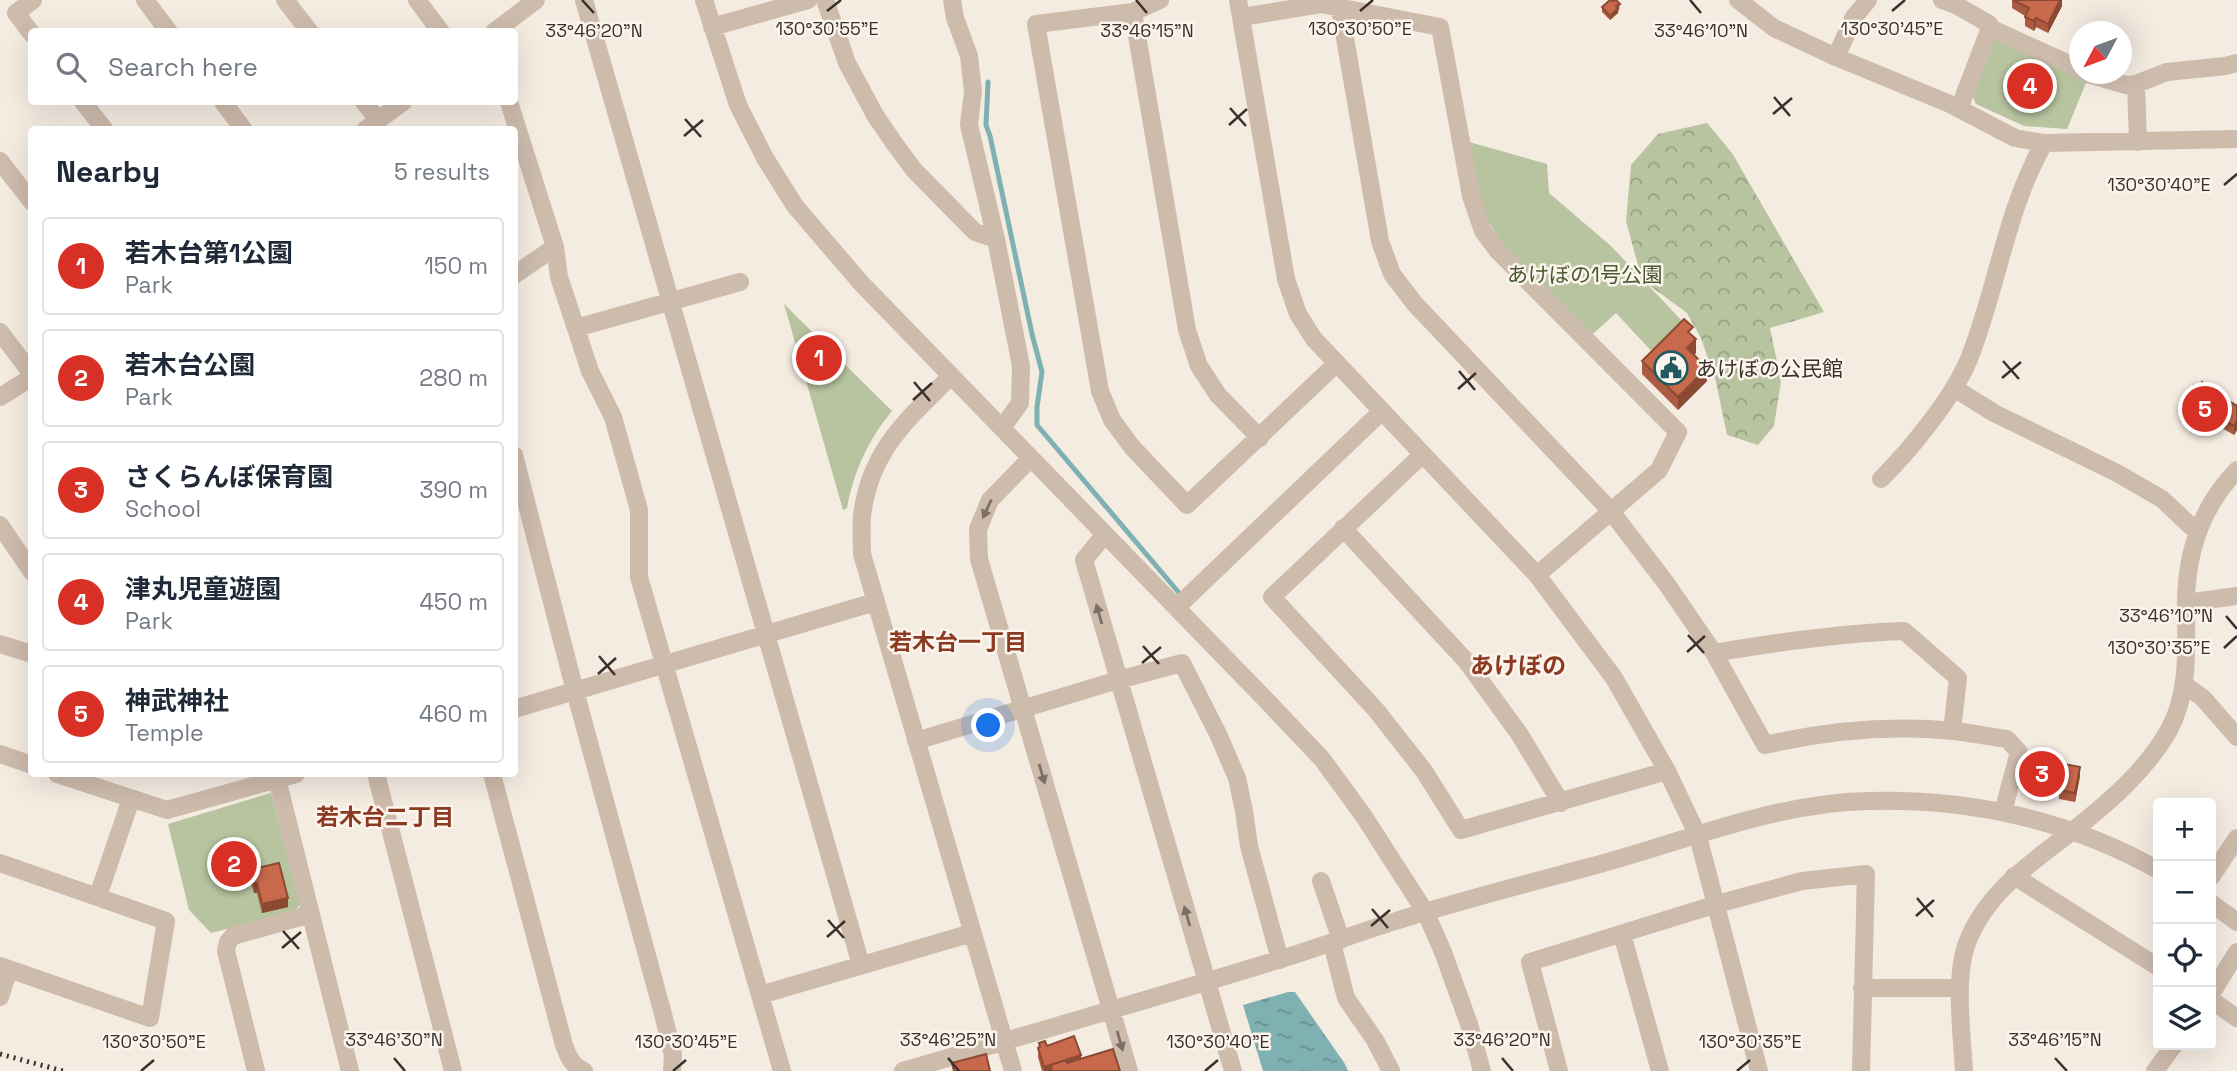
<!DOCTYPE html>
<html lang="en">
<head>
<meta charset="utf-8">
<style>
	:root { --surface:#fff; --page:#f6f6f7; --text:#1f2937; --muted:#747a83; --line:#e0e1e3; --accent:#d93025 }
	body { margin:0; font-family:"Space Grotesk","Noto Sans JP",sans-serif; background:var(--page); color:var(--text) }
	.controls { position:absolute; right:21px; bottom:21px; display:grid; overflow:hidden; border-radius:7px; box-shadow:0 7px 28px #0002 }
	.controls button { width:63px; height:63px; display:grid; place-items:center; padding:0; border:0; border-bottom:2px solid var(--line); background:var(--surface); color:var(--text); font:35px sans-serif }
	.compass { position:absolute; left:2069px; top:21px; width:63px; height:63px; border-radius:50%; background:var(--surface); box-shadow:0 7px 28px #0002; rotate:229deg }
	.you { position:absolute; left:989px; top:726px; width:24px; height:24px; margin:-18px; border:5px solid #fff; border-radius:50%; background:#1a73e8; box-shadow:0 0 0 10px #1a73e833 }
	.badge { display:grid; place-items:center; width:46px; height:46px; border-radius:50%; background:var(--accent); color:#fff; font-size:23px; font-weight:700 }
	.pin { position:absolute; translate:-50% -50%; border:4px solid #fff; box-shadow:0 2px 7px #0006 }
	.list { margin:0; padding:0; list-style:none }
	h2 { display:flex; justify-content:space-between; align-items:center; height:91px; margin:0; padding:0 28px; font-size:30px }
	h2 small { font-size:23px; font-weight:400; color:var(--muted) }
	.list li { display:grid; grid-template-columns:46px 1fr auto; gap:21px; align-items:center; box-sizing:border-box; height:98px; margin:0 14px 14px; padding:0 14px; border:2px solid var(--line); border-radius:7px }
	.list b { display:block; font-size:26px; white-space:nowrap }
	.list p { margin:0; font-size:23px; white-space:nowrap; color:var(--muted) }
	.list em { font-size:23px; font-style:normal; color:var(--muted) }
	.icon { flex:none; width:38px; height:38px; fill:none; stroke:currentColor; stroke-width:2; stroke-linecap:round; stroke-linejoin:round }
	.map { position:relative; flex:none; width:2237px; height:1071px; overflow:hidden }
	.search { position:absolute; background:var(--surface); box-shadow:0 7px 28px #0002; left:28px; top:28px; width:490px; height:77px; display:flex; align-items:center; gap:18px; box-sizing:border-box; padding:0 24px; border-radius:7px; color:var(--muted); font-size:26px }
	.panel { position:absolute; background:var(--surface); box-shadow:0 7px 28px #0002; left:28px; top:126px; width:490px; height:651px; border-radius:7px }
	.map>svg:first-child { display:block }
	.green { fill:#b8c4a0 }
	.forest { fill:url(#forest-crowns) }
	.water { fill:url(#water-ripples) }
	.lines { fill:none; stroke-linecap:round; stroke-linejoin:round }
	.stream { stroke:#7fb0b2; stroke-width:5 }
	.minor { stroke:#cdbbac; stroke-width:18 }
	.rail { stroke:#3b302b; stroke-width:5; stroke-dasharray:2 5; stroke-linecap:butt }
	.wall { fill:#ac5a40 }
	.shaded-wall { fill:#8c4a34 }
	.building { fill:#c8694b; stroke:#8c4a34; stroke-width:2 }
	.oneway { fill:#7d6f65 }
	.ticks { fill:none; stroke:#3b302b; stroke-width:2.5 }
	.labels { text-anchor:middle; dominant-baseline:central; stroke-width:5; stroke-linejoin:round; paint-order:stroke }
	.park-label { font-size:21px; fill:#4a5a2e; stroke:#fbf5ee }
	.poi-label { font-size:21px; fill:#3b302b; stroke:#fbf5ee; text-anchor:start }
	.neighbourhood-label { font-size:23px; font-weight:bold; fill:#8c3b22; stroke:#fbf5ee }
	.quarter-label { font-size:24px; font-weight:bold; fill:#8c3b22; stroke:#fbf5ee }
	.ticks-label { font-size:18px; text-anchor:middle; fill:#3b302b; stroke:#fbf5ee; stroke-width:5; stroke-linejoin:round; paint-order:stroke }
</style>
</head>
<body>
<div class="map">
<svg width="2237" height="1071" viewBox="0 0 2237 1071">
	<defs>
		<pattern id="forest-crowns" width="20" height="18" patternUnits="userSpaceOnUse" patternTransform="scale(1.75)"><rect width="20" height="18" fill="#b8c4a0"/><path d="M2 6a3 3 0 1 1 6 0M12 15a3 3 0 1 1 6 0" fill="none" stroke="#97a083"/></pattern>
		<pattern id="water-ripples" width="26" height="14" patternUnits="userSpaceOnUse" patternTransform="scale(1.75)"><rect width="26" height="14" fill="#7fb0b2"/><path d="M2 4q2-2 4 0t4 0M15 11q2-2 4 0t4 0" fill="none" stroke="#699091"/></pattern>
	</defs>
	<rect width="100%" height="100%" fill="#f4ebe1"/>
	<path class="green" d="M1994 34 2088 78 2067 129 2024 126 1976 104 1972 94Z
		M1469 142 1547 164 1549 193 1611 246 1685 324 1655 355 1616 313 1593 334C1561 303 1503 256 1486 215 1477 192 1473 167 1469 142Z
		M784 304 892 411C868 440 854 471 847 508L843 510Z
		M271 793 300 905 293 912 211 933 189 910 168 824Z"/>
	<path class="forest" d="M1707 123 1732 153 1824 312 1770 328 1781 381 1774 426 1758 445 1727 435 1716 382 1701 338 1687 313 1642 280 1626 221 1631 165 1658 134Z"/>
	<path class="water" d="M1288 992H1295L1345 1064 1348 1071H1263L1243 1005Z"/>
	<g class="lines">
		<path class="stream" d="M988 82 986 125 990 136 1032 334 1042 372 1037 407V425L1180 594"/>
		<path class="minor" d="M145 0 169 32
			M285 0 310 32
			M417 0 441 32
			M584 0 861 965
			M704 0 738 105 765 158 795 206 861 283 1268 702 1322 759 1363 815 1426 913 1443 952 1469 1024 1482 1071
			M825 0 847 63 875 115 894 143 914 170 975 232 996 239
			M952 0 955 18 969 56 973 91 969 125 996 239 1021 366 1020 403 1002 428
			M1238 0 1286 279 1298 314 1314 339 1537 575 1614 678 1667 771 1698 836 1759 1071
			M1738 0 1774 28 1836 57 1950 104 2015 138 2044 143 2237 139
			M1942 0 1956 5 1989 24 1990 28 1959 109
			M1340 9 1380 241 1392 274 1415 304 1610 510 1666 583 1714 653 1765 745C1826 731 1891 725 1954 731 1972 733 1990 737 2007 739L2019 752 2003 812
			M1133 12 1160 0
			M1242 17 1321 4 1440 27 1471 196 1483 231 1498 251 1678 432 1659 470 1537 575
			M712 27 808 0
			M1990 28 2080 69
			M494 32 536 0
			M32 34 16 13 33 0
			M1836 57 1854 17 1868 0
			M2088 74 2126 85 2136 84
			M83 102 105 130
			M223 102 244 130
			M364 102 378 120
			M509 102 555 247 559 277 590 371 613 417 639 510V577L782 1071
			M365 130 403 102
			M2138 142 2136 84 2167 72 2225 66 2237 63
			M0 161 32 202
			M514 275 555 247
			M576 328 740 282
			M0 332 32 374
			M951 376C907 420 870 450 862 516 861 528 862 542 862 554L1013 1071
			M1954 388 1994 413 2117 473 2162 499 2197 532
			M0 397 32 377
			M1260 438 1218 395 1199 366 1187 330 1133 12 1036 24 1100 391 1112 420 1132 447 1187 505 1337 363
			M1423 454 1272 597 1376 710 1424 771 1461 830 1667 771
			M514 455 575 691 663 1014 673 1055 672 1071
			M1031 458 990 500 978 529 979 559 1129 1071
			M1881 479C1910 450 1953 398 1969 359 1997 289 2006 210 2044 143
			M0 525 32 572
			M1343 528 1467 662 1520 735 1561 803
			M1105 534 1084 560 1233 1071
			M2186 603 2237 596
			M1177 607 1382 411
			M0 644 32 654
			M1714 653C1778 642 1840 633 1904 631L1958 678 1952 731
			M2185 685 2203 698 2237 737
			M514 709 875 602
			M916 741 1118 680 1182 663 1218 734 1237 778 1244 811 1249 846 1280 960
			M0 754 32 765
			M57 774 167 810 296 774
			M376 774 453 1071
			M492 774 564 1045C568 1056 572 1066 584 1071
			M277 779 350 1071
			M0 863 166 921 150 1018 0 966
			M2014 876 2158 967
			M2211 877 2237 838
			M1321 881 1341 940
			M98 896 131 799
			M2211 903 2237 922
			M1622 934 1660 1071
			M1332 943 1346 998 1375 1040 1391 1071
			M1862 988H1960
			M2211 994 2237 952
			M760 995 972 933
			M0 997 9 969
			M2211 1000 2237 1018
			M256 1071 226 951 228 942 233 936 311 914
			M903 1071C1029 1034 1155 998 1281 959 1321 947 1359 932 1399 920 1462 900 1525 884 1589 867 1681 843 1772 803 1868 801 1969 798 2070 820 2158 870
			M1559 1071 1530 962 1717 904 1802 881 1866 874 1861 1071
			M1964 1071C1962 1036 1955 983 1965 949 1982 896 2028 865 2070 833 2107 804 2146 771 2169 730 2190 691 2186 648 2186 605 2186 554 2201 507 2237 470
			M2155 1071 2174 1045"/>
		<path class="rail" d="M0 1054 63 1071"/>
	</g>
	<path class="wall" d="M2012 0H2062V6L2048 33 2036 27 2034 31 2025 26V16L2012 8Z
		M1602 7 1620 8 1618 9V13L1610 20 1602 12Z
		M1693 336 1696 353 1694 355 1707 381 1678 410 1642 374V361Z
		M2188 395 2223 401 2237 406V430L2234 435 2215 424V418L2211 424 2190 411Z
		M2055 760V769L2053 781 2042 779 2039 791 2026 788V779Z
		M2080 776 2075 802 2059 799V790Z
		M253 869 288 907 262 913 257 893H254L251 883V874H253Z
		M1039 1043 1081 1059 1120 1071H1042L1038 1057Z"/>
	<path class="shaded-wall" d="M2060 0H2062V6L2048 33V24Z
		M1620 4 1618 13 1610 20V16Z
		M2036 18V27L2034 31V21Z
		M1696 339V353L1687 362V348Z
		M1707 368V381L1678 410V397Z
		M2223 395V404L2215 415V418L2211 424V415Z
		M2237 420V430L2234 435V426Z
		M2080 767V776L2075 802V793Z
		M2042 769V779L2039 791V782Z
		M257 883V893H254V884Z
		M288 898V907L262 913V904Z
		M1081 1055V1064L1051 1065Z
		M1051 1065V1071H1044V1067Z"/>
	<path class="building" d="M1610 0 1613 1 1616 0 1620 4 1616 6 1618 8 1610 16 1602 7Z
		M2013 0H2060L2048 24 2036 18 2034 21 2025 17 2029 8Z
		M1684 319 1693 327 1688 332 1696 339 1687 348 1707 368 1678 397 1642 361Z
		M2202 382 2223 395 2211 415 2190 402 2192 398 2188 395 2194 385 2199 388Z
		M2224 398 2237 406V420L2234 426 2215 415Z
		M2031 755 2055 760 2053 772 2042 769 2039 782 2026 779Z
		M2064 764 2080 767 2075 793 2059 790Z
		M279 863 288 898 262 904 257 883 254 884 251 874H254L253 869Z
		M1074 1036 1081 1055 1044 1067 1038 1048 1040 1047 1039 1043 1045 1041 1047 1046Z
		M1113 1049 1120 1071H1052L1051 1065 1066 1060 1067 1063Z
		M986 1054 990 1071H954L952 1063Z"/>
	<defs><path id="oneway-solid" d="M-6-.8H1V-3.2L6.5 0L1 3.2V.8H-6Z" transform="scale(1.75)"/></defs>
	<g class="oneway">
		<use href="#oneway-solid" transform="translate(987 509) rotate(115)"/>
		<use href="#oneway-solid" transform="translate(1099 614) rotate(-106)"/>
		<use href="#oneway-solid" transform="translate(1042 774) rotate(74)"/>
		<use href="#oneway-solid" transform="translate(1187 916) rotate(-106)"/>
		<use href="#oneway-solid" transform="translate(1120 1041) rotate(74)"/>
	</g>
	<path class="ticks" d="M582 0 594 13M1136 0 1147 13M1690 0 1701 13M827 11 841 0M1360 11 1373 0M1892 11 1905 0M1774 97 1790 116M1230 108 1246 126M1773 114 1792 98M685 119 701 137M1229 125 1247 109M684 136 703 120M2224 185 2237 174M2003 361 2019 379M1459 371 1475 390M2002 378 2021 362M914 382 930 401M1458 389 1476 373M913 400 932 383M2226 616 2237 629M1688 635 1704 653M1143 646 1159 664M2224 648 2237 636M1687 652 1705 636M599 656 615 675M1142 663 1161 647M598 674 616 658M1917 898 1933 917M1372 909 1388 928M1916 916 1934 900M828 920 844 938M1371 926 1390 910M283 931 299 949M827 937 845 921M282 948 301 932M394 1058 405 1071M948 1058 959 1071M1502 1058 1513 1071M2055 1058 2067 1071M141 1071 154 1060M673 1071 686 1060M1205 1071 1218 1060M1737 1071 1750 1060"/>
	<defs>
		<symbol id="civic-ring" viewBox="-11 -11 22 22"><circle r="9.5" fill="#fbf5ee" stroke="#1f5a5e" stroke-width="1.5"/><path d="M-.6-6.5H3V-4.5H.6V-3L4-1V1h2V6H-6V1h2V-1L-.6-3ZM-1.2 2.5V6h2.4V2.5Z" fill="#1f5a5e"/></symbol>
	</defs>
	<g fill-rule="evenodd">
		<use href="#civic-ring" x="1652" y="349" width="38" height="38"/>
	</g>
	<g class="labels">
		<g class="park-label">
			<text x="1585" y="274">あけぼの1号公園</text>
		</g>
		<g class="poi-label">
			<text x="1696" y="368">あけぼの公民館</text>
		</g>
		<g class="neighbourhood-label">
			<text x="958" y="642">若木台一丁目</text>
			<text x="385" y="817">若木台二丁目</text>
		</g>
		<g class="quarter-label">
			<text x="1518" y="665">あけぼの</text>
		</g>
	</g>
	<g class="ticks-label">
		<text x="827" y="35">130°30'55"E</text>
		<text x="1360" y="35">130°30'50"E</text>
		<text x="1892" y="35">130°30'45"E</text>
		<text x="1147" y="37">33°46'15"N</text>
		<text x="594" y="37">33°46'20"N</text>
		<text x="1701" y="37">33°46'10"N</text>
		<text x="2159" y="191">130°30'40"E</text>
		<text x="2166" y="622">33°46'10"N</text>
		<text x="2159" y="654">130°30'35"E</text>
		<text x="394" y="1046">33°46'30"N</text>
		<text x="948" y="1046">33°46'25"N</text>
		<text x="1502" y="1046">33°46'20"N</text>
		<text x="2055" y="1046">33°46'15"N</text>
		<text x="154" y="1048">130°30'50"E</text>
		<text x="686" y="1048">130°30'45"E</text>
		<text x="1218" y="1048">130°30'40"E</text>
		<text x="1750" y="1048">130°30'35"E</text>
	</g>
</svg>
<div class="controls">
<button>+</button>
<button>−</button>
<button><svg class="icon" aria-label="locate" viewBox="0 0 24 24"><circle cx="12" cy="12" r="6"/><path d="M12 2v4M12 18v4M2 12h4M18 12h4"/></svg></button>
<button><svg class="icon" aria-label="layers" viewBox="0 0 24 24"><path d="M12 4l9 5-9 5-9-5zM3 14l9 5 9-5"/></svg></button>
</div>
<svg class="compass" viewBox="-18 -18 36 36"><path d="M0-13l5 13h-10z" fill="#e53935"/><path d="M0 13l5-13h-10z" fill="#747a83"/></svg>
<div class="you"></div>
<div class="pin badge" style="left:819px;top:358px">1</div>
<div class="pin badge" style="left:234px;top:864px">2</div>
<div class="pin badge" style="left:2042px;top:774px">3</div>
<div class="pin badge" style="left:2030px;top:86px">4</div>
<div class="pin badge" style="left:2205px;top:409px">5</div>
<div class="search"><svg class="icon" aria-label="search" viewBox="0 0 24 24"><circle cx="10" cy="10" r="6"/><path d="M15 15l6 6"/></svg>Search here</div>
<section class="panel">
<h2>Nearby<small>5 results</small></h2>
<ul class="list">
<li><span class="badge">1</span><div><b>若木台第1公園</b><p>Park</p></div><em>150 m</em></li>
<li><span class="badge">2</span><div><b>若木台公園</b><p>Park</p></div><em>280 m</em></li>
<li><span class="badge">3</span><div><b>さくらんぼ保育園</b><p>School</p></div><em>390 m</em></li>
<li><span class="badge">4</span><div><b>津丸児童遊園</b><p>Park</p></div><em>450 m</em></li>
<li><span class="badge">5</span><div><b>神武神社</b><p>Temple</p></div><em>460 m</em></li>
</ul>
</section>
</div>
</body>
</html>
